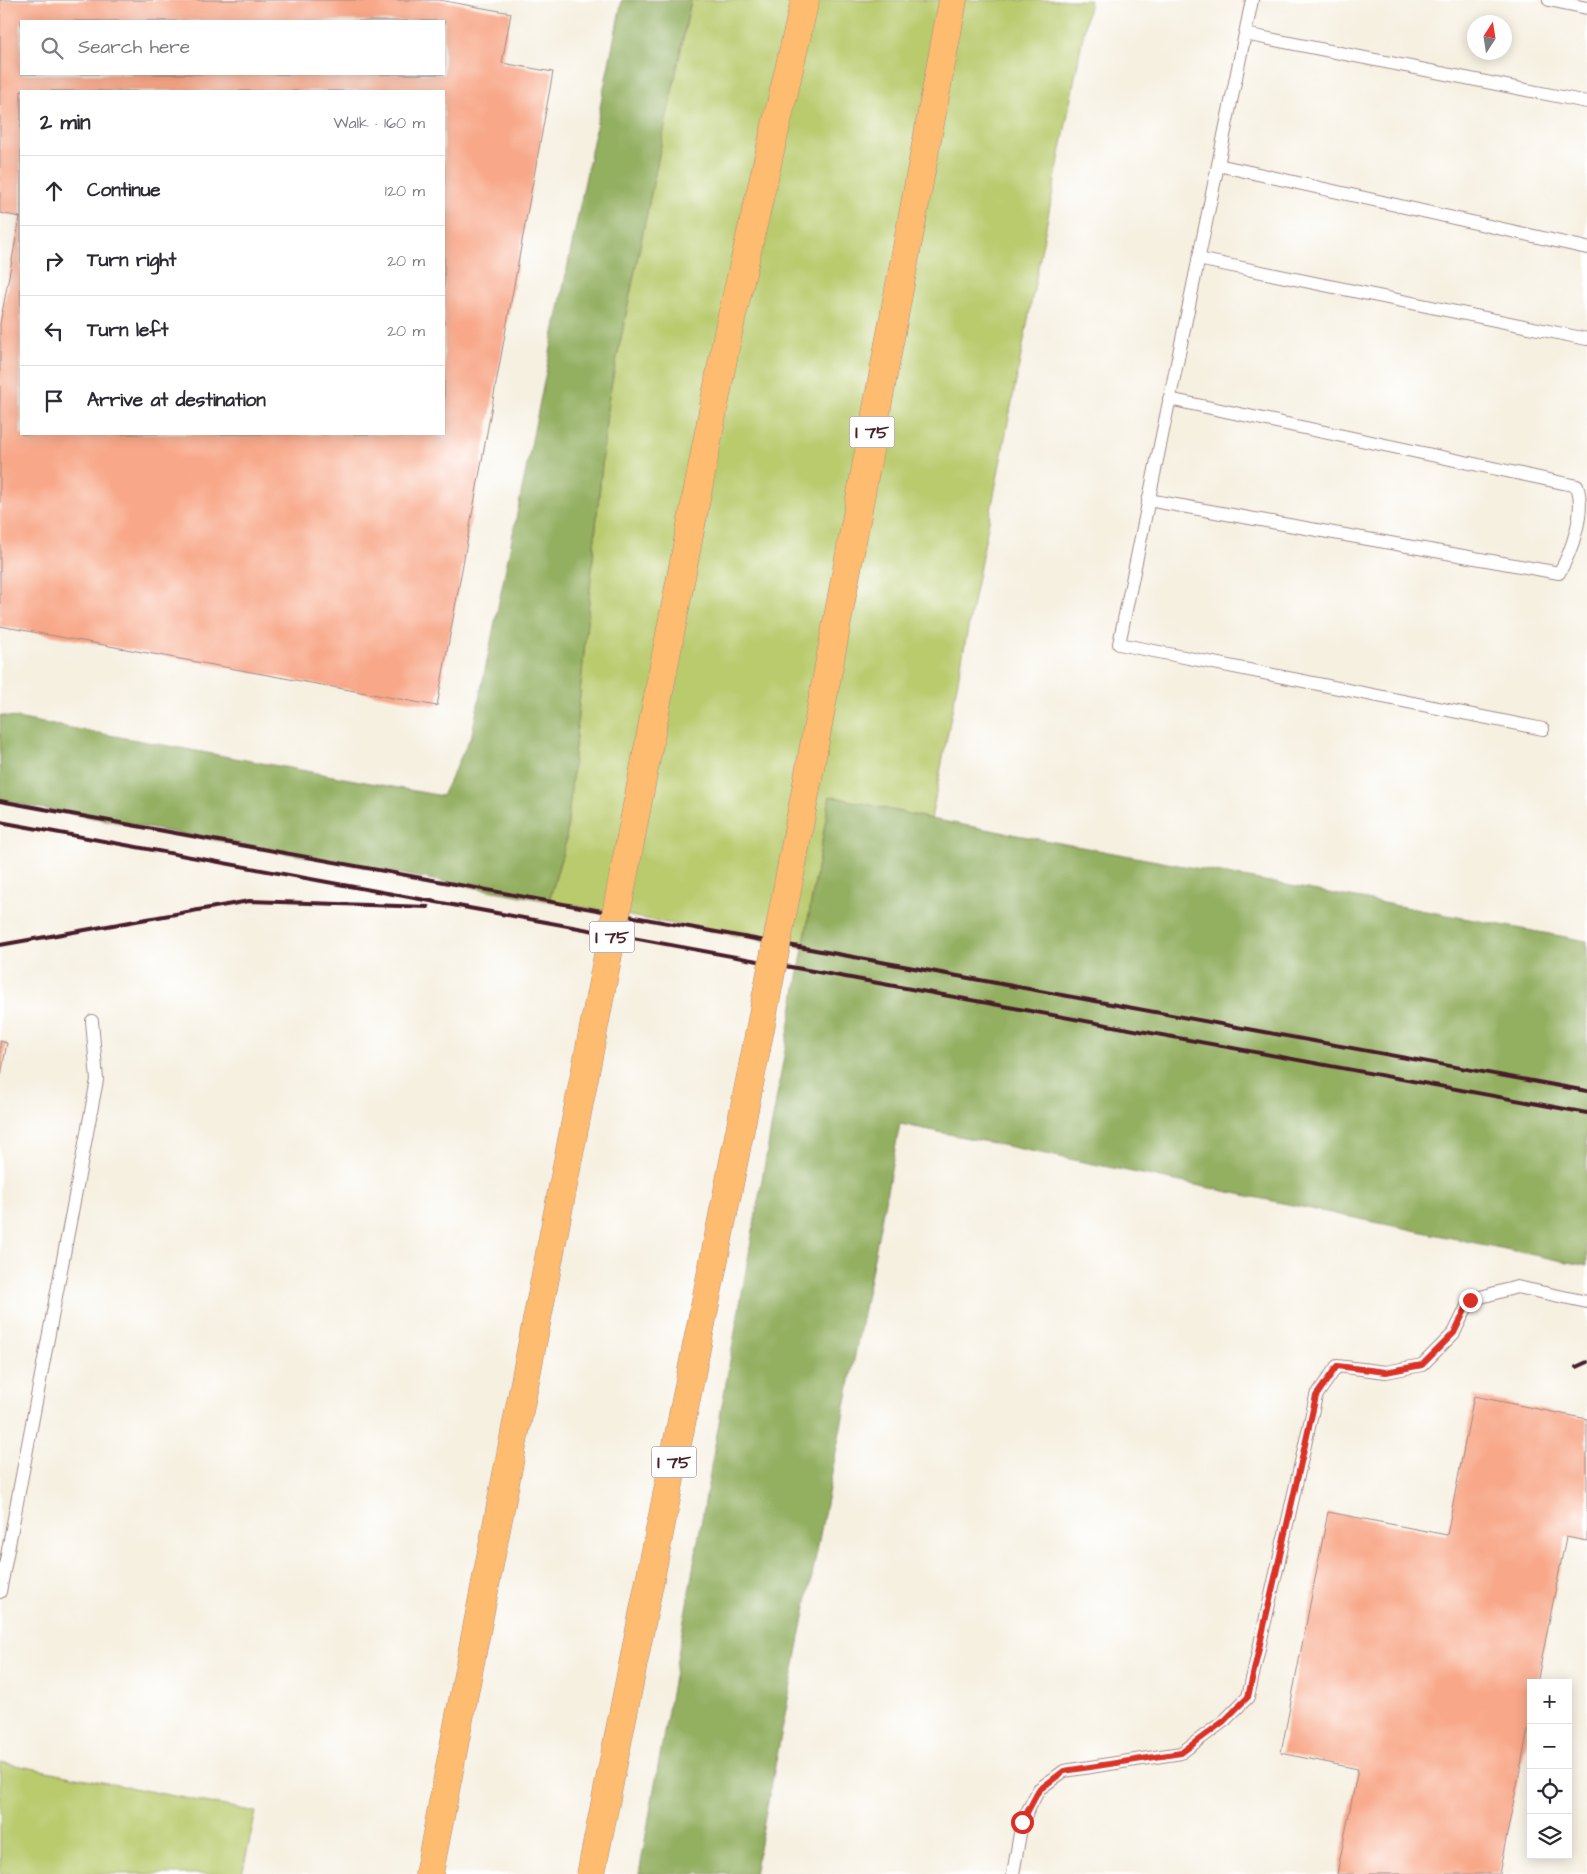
<!DOCTYPE html>
<html lang="en">
<head>
<meta charset="utf-8">
<style>
	:root { --surface:#fff; --page:#f2f2f3; --text:#2b2b33; --muted:#7c7c81; --line:#e1e1e2 }
	body { margin:0; font-family:"Architects Daughter",sans-serif; background:var(--page); color:var(--text) }
	.controls { position:absolute; right:15px; bottom:15px; display:grid; overflow:hidden; border-radius:0px; box-shadow:0 2px 12px #0003 }
	.controls button { width:45px; height:45px; display:grid; place-items:center; padding:0; border:0; border-bottom:1px solid var(--line); background:var(--surface); color:var(--text); font:25px sans-serif }
	.compass { position:absolute; left:1467px; top:15px; width:45px; height:45px; border-radius:50%; background:var(--surface); box-shadow:0 2px 12px #0003; rotate:12deg }
	.stop { position:absolute; width:15px; height:15px; margin:-11px; border:4px solid #d93025; border-radius:50%; background:#fff }
	.stop.end { background:#d93025; border-color:#fff; box-shadow:0 1px 5px #0008 }
	.list { margin:0; padding:0; list-style:none }
	h2 { display:flex; justify-content:space-between; align-items:center; height:65px; margin:0; padding:0 20px; font-size:21px }
	h2 small { font-size:16px; font-weight:400; color:var(--muted) }
	.list li { display:grid; grid-template-columns:32px 1fr auto; gap:15px; align-items:center; box-sizing:border-box; height:70px; padding:0 20px; border-top:1px solid var(--line) }
	.list b { display:block; font-size:19px; white-space:nowrap }
	.list em { font-size:16px; font-style:normal; color:var(--muted) }
	.icon { flex:none; width:28px; height:28px; fill:none; stroke:currentColor; stroke-width:2; stroke-linecap:round; stroke-linejoin:round }
	.map { position:relative; flex:none; width:1587px; height:1874px; overflow:hidden }
	.search { position:absolute; background:var(--surface); box-shadow:0 2px 12px #0003; left:20px; top:20px; width:425px; height:55px; display:flex; align-items:center; gap:12px; box-sizing:border-box; padding:0 18px; border-radius:0px; color:var(--muted); font-size:19px }
	.panel { position:absolute; background:var(--surface); box-shadow:0 2px 12px #0003; left:20px; top:90px; width:425px; height:345px; border-radius:0px }
	.map>svg:first-child { display:block }
	.green { fill:#bacb6e; stroke:#82754c }
	.forest { fill:#93af61; stroke:#6e6746 }
	.building { fill:#f8a788; fill-rule:evenodd }
	.lines { fill:none; stroke-linecap:round; stroke-linejoin:round }
	.lane-casing { stroke:#a08886; stroke-width:14 }
	.highway-casing { stroke:#a08886; stroke-width:29 }
	.lane { stroke:#fff; stroke-width:12 }
	.highway { stroke:#fdbc6f; stroke-width:28 }
	.rail { stroke:#4a1f2b; stroke-width:4 }
	.highway-bridge-casing { stroke:#a08886; stroke-width:29; stroke-linecap:butt }
	.highway-bridge { stroke:#fdbc6f; stroke-width:28 }
	.route { stroke:#d93025; stroke-width:6 }
	.labels { text-anchor:middle; dominant-baseline:central; stroke-width:4; stroke-linejoin:round; paint-order:stroke }
	.shield { fill:#fff; stroke:#80626b; stroke-width:1 }
	.shield-label { font-size:18px; font-weight:bold; fill:#4a1f2b }
</style>
</head>
<body>
<div class="map">
<svg width="1587" height="1874" viewBox="0 0 1587 1874">
	<rect width="100%" height="100%" fill="#fff"/>
	<filter id="ink" filterUnits="userSpaceOnUse"><feTurbulence type="fractalNoise" baseFrequency=".02" numOctaves="2"/><feDisplacementMap in="SourceGraphic" scale="10" xChannelSelector="R" yChannelSelector="G"/><feConvolveMatrix kernelMatrix="1 2 1 2 8 2 1 2 1" color-interpolation-filters="sRGB"/></filter>
	<filter id="wash" filterUnits="userSpaceOnUse"><feTurbulence type="fractalNoise" baseFrequency=".0096" numOctaves="4" result="noise"/><feDisplacementMap in="SourceGraphic" scale="20" xChannelSelector="R" yChannelSelector="G"/><feGaussianBlur stdDeviation="1.12" result="paint"/><feColorMatrix in="noise" values="0 0 0 0 0 0 0 0 0 0 0 0 0 0 0 0 0 1.4 0 .05"/><feComposite in="paint" operator="in"/></filter>
	<g filter="url(#wash)">
		<rect width="100%" height="100%" fill="#f6f0e1"/>
		<path class="green" d="M691 0H1090L931 819 830 796 803 948 549 901 566 841 608 401Z
			M0 1762 256 1812 242 1874H0Z"/>
		<path class="forest" d="M622 0H691L608 401 566 841 549 901 0 801V715L442 796 472 734Z
			M830 796 931 819 1587 941V1266L900 1124 754 1874H639Z"/>
		<g id="blocks">
			<path class="building" d="M0 0H439L511 13 502 63 553 72 437 706 0 626V324L20 217 0 213ZM21 21H444V74H21ZM21 91H444V434H21Z
				M0 1041 7 1043 1 1075H0Z
				M1474 1396 1587 1419V1541L1566 1537 1537 1683H1531V1715L1499 1874H1337L1358 1769 1281 1753 1328 1512 1447 1535Z"/>
		</g>
	</g>
	<g filter="url(#ink)">
		<use href="#blocks" fill-opacity="0" stroke="#a08886" stroke-width="1"/>
		<g class="lines">
			<defs>
				<path id="lane" d="M1252 0 1119 644 1543 729
					M1549 0 1587 8
					M1245 34 1587 102
					M1218 165 1587 248
					M1198 259 1587 339
					M1148 500 1559 573C1572 551 1586 511 1577 486L1169 399
					M0 1592 97 1080 92 1021
					M1013 1874 1022 1822 1039 1789 1064 1771 1181 1753 1224 1721 1248 1697 1316 1396 1337 1366 1386 1372 1422 1365 1454 1333 1470 1300 1517 1287 1587 1302"/>
				<path id="highway" d="M631 837 728 333 805 0
					M792 864 953 0
					M429 1874 592 1037
					M591 1874 756 1050"/>
			</defs>
			<use href="#lane" class="lane-casing"/>
			<use href="#highway" class="highway-casing"/>
			<use href="#lane" class="lane"/>
			<use href="#highway" class="highway"/>
			<path class="rail" d="M0 801 1587 1091
				M0 822 1587 1113
				M0 945 249 901 428 907
				M1576 1367 1587 1362"/>
			<defs>
				<path id="highway-bridge" d="M592 1037 631 837
					M756 1050 792 864"/>
			</defs>
			<use href="#highway-bridge" class="highway-bridge-casing"/>
			<use href="#highway-bridge" class="highway-bridge"/>
		</g>
	</g>
	<g class="lines" filter="url(#ink)">
		<path class="route" d="M1022 1822 1039 1790 1064 1771 1181 1753 1224 1721 1248 1697 1316 1396 1337 1366 1386 1372 1422 1365 1454 1333 1470 1300"/>
	</g>
	<g class="labels">
		<g class="shield">
			<rect x="849.5" y="416.5" width="45" height="31" rx="4"/>
			<rect x="589.5" y="921.5" width="45" height="31" rx="4"/>
			<rect x="651.5" y="1446.5" width="45" height="31" rx="4"/>
		</g>
		<g class="shield-label">
			<text x="872" y="432">I 75</text>
			<text x="612" y="937">I 75</text>
			<text x="674" y="1462">I 75</text>
		</g>
	</g>
</svg>
<div class="controls">
<button>+</button>
<button>−</button>
<button><svg class="icon" aria-label="locate" viewBox="0 0 24 24"><circle cx="12" cy="12" r="6"/><path d="M12 2v4M12 18v4M2 12h4M18 12h4"/></svg></button>
<button><svg class="icon" aria-label="layers" viewBox="0 0 24 24"><path d="M12 4l9 5-9 5-9-5zM3 14l9 5 9-5"/></svg></button>
</div>
<svg class="compass" viewBox="-18 -18 36 36"><path d="M0-13l5 13h-10z" fill="#e53935"/><path d="M0 13l5-13h-10z" fill="#7c7c81"/></svg>
<div class="stop" style="left:1022px;top:1822px"></div>
<div class="stop end" style="left:1470px;top:1300px"></div>
<div class="search"><svg class="icon" aria-label="search" viewBox="0 0 24 24"><circle cx="10" cy="10" r="6"/><path d="M15 15l6 6"/></svg>Search here</div>
<section class="panel">
<h2>2 min<small>Walk · 160 m</small></h2>
<ul class="list">
<li><svg class="icon" aria-label="ahead" viewBox="0 0 24 24"><path d="M12 20V5M6 11l6-6 6 6"/></svg><div><b>Continue</b></div><em>120 m</em></li>
<li><svg class="icon" aria-label="right" viewBox="0 0 24 24"><path d="M7 20v-9h11M14 6l5 5-5 5"/></svg><div><b>Turn right</b></div><em>20 m</em></li>
<li><svg class="icon" aria-label="left" viewBox="0 0 24 24"><path d="M17 20v-9H6M10 6l-5 5 5 5"/></svg><div><b>Turn left</b></div><em>20 m</em></li>
<li><svg class="icon" aria-label="arrive" viewBox="0 0 24 24"><path d="M6 21V4h12l-3 4 3 4H6"/></svg><div><b>Arrive at destination</b></div></li>
</ul>
</section>
</div>
</body>
</html>
